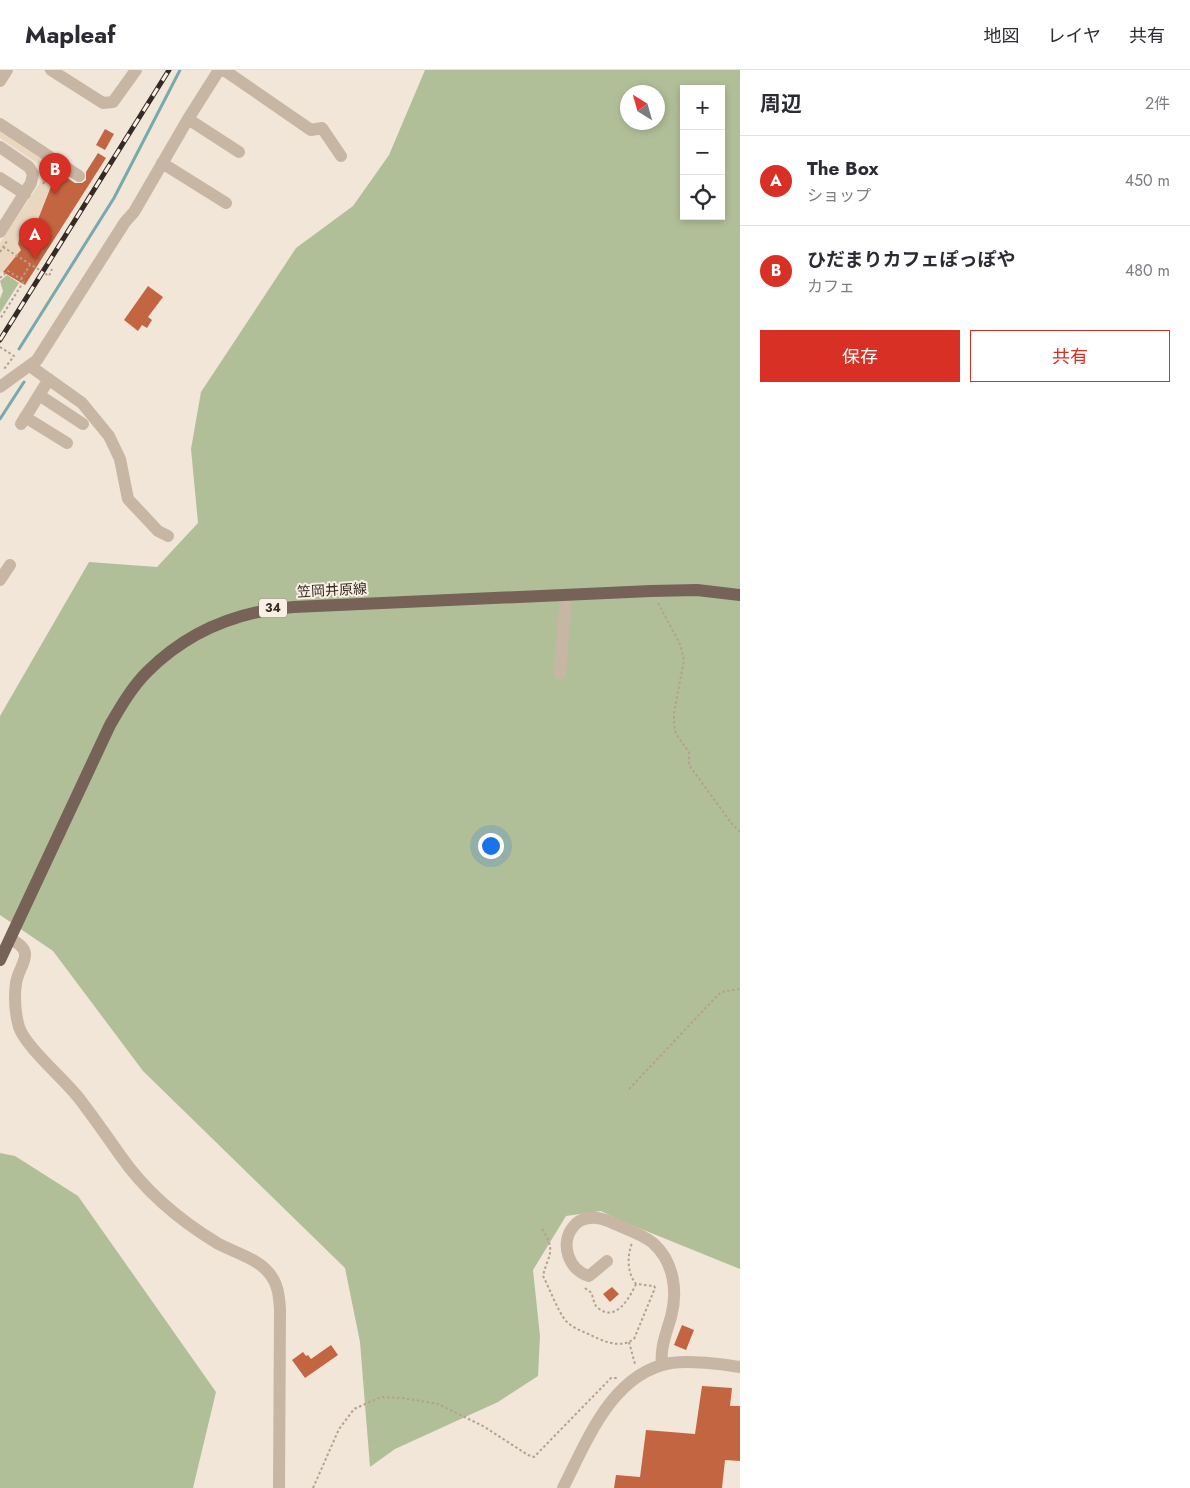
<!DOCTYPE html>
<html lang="ja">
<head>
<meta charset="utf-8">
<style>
	:root { --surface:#fff; --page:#f2f2f3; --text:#2b2b33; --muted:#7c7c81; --line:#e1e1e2; --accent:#d93025 }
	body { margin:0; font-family:Jost,"Noto Sans JP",sans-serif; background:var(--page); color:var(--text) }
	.controls { position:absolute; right:15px; top:15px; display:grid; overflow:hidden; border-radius:0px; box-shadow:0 2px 8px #0003 }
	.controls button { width:45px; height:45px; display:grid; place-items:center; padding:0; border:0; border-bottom:1px solid var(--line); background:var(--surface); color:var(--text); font:25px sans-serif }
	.compass { position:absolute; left:620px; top:15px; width:45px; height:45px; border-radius:50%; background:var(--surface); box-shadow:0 2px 8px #0003; rotate:323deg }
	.you { position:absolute; left:490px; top:775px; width:18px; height:18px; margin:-12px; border:4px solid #fff; border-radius:50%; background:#1a73e8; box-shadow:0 0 0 8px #1a73e833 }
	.badge { display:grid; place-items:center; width:32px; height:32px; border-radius:50%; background:var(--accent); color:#fff; font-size:16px; font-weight:700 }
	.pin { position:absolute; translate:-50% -41px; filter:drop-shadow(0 1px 2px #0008) }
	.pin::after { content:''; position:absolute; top:26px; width:18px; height:15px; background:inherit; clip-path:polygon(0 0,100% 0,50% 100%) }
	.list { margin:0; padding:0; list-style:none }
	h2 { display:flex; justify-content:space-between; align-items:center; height:65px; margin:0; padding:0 20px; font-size:21px }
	h2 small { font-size:16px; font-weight:400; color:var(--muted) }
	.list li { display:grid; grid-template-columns:32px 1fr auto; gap:15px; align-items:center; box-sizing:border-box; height:90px; padding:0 20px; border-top:1px solid var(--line) }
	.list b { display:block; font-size:19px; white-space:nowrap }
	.list p { margin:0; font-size:16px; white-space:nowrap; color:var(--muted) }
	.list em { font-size:16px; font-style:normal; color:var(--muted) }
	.actions { display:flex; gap:10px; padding:15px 20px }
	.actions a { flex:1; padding:11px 0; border:1px solid var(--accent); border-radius:0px; text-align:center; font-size:18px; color:var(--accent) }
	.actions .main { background:var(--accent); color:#fff }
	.icon { flex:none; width:28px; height:28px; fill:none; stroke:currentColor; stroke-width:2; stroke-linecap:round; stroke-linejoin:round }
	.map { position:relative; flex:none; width:740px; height:1418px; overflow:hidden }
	header { display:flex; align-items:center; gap:30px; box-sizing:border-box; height:70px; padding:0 25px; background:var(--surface); border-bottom:1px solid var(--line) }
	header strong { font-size:24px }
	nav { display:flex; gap:28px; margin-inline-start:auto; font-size:18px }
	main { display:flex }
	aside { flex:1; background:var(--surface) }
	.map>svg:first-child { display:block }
	.green { fill:#b1bf99; fill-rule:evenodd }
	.plaza { fill:#e9d7bf }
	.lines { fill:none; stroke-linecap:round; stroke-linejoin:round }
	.stream { stroke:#77a9ad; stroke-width:3 }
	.building { fill:#c46542 }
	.path { stroke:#b4a08f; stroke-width:2; stroke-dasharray:2.5 2.5; stroke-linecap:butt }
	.minor { stroke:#c8b6a4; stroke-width:12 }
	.major { stroke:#766257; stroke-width:12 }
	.rail-casing { stroke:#342b26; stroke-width:5 }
	.rail { stroke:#f9f0e4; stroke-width:3; stroke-dasharray:9; stroke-linecap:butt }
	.labels { text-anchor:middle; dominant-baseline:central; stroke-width:4; stroke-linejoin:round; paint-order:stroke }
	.shield { fill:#f9f0e4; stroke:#6f665f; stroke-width:1 }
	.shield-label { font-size:12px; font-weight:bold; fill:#342b26 }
	.street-label { font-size:14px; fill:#342b26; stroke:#f9f0e4 }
</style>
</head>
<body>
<header>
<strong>Mapleaf</strong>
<nav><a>地図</a><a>レイヤ</a><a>共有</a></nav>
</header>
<main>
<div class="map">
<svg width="740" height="1418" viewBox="0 0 740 1418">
	<rect width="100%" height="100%" fill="#f1e6d8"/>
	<path class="green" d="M425 0H740V1199L619 1150 601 1141 566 1146 533 1200 540 1266 538 1306 498 1332 395 1379 370 1397 360 1272 345 1198 143 1001 53 881 0 845V646L89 492 157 497 198 453 191 379 201 322 296 178 353 136 389 85ZM684 19H721V146H684ZM628 22H658V52H628Z
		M7 205 19 213 0 243V229L3 221 0 211Z
		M0 1083 15 1086 78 1126 216 1322 193 1418H0Z"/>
	<path class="plaza" d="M0 58 59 96 48 113 51 115 35 157 31 163 25 162 20 165 18 174 22 180 0 204V173L41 111 43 105 40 95 0 68Z"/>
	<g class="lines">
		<path class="stream" d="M19 279 114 128 180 0
			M0 349 24 312"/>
	</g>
	<path class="building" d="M105 59 114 64 105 80 96 75Z
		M98 83 106 88 25 215 3 202 21 180 18 174 20 165 25 162H32L35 157 57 101 75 113H82L86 110V102Z
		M148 216 163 227 148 247 152 250 147 258 142 255 138 261 124 250Z
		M612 1217 619 1224 610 1232 603 1224Z
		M682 1255 694 1260 686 1280 674 1275Z
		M331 1275 338 1285 305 1308 292 1290 303 1282 306 1286 308 1285 311 1289Z
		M702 1316 732 1318 730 1336H740V1391L725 1390 722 1418H614L616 1405 640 1407 646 1360 695 1364Z"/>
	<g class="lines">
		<path class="path" d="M43 114 48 106 49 101
			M3 177 49 206 52 199
			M0 182 7 171
			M0 208 8 201 24 211 0 249
			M21 209 30 195
			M0 277 14 286 4 299
			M658 533 680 574 684 590 674 643V654L676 664 689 682V695L732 754 740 762
			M629 1019 717 926 721 922 740 919
			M542 1159C557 1182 548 1184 543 1206 550 1219 557 1240 566 1251 572 1257 579 1260 586 1263 602 1270 618 1280 634 1269L655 1218 654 1216 636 1214C627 1203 627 1186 632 1173
			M585 1218C587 1220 590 1221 591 1223 594 1228 593 1234 598 1238 616 1253 630 1227 636 1214
			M629 1272 635 1294
			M313 1418 339 1359 354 1339 381 1327 403 1328 438 1334 483 1356 528 1385 534 1387 611 1308H618"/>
		<path class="minor" d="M51 0 103 33 113 32 136 0
			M224 0 311 60 322 58 341 86
			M0 11 7 0
			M188 49 239 82
			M0 54 79 106
			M0 77 29 97 33 104 31 113 0 162
			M162 93 226 133
			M0 108 25 124
			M30 296 82 333 109 366 120 389 128 429 158 461 168 466
			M0 317 37 290 125 152 134 142 188 49 219 0
			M39 325 83 354
			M25 347 67 373
			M21 354 49 309
			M0 510 10 495
			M560 603 566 525
			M10 869C38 882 19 894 16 913 14 928 15 943 19 957 25 976 64 1009 78 1027 92 1045 106 1065 120 1085 145 1121 179 1150 217 1173 233 1182 257 1188 269 1203 278 1214 279 1225 280 1239L279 1418
			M607 1191 589 1206C568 1200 560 1173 573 1157 581 1146 597 1146 608 1151 622 1158 641 1163 653 1173 674 1192 678 1221 671 1247 666 1264 660 1278 662 1295
			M563 1418C587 1371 612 1303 671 1293 688 1290 723 1294 740 1297"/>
		<path class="major" d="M0 890 110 655C121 636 132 617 147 602 188 561 238 541 294 537L651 521 697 520 740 525"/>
		<defs>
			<path id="rail" d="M0 270 169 0"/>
		</defs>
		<use href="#rail" class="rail-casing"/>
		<use href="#rail" class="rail"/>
	</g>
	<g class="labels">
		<rect class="shield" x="259" y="528.5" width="28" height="19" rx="4"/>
		<g class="shield-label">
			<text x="273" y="538">34</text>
		</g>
		<g class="street-label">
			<text transform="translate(332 520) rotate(-3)">笠岡井原線</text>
		</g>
	</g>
</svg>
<div class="controls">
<button>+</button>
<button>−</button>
<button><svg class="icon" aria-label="locate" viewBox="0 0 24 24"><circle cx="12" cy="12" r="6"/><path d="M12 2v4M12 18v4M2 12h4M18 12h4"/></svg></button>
</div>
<svg class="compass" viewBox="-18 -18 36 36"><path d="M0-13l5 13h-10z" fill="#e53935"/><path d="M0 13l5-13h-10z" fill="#7c7c81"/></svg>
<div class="you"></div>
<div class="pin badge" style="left:35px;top:189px">A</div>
<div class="pin badge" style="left:55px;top:124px">B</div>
</div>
<aside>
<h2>周辺<small>2件</small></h2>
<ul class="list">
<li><span class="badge">A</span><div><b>The Box</b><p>ショップ</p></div><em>450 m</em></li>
<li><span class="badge">B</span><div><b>ひだまりカフェぽっぽや</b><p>カフェ</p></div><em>480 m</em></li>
</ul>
<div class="actions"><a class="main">保存</a><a>共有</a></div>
</aside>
</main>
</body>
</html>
